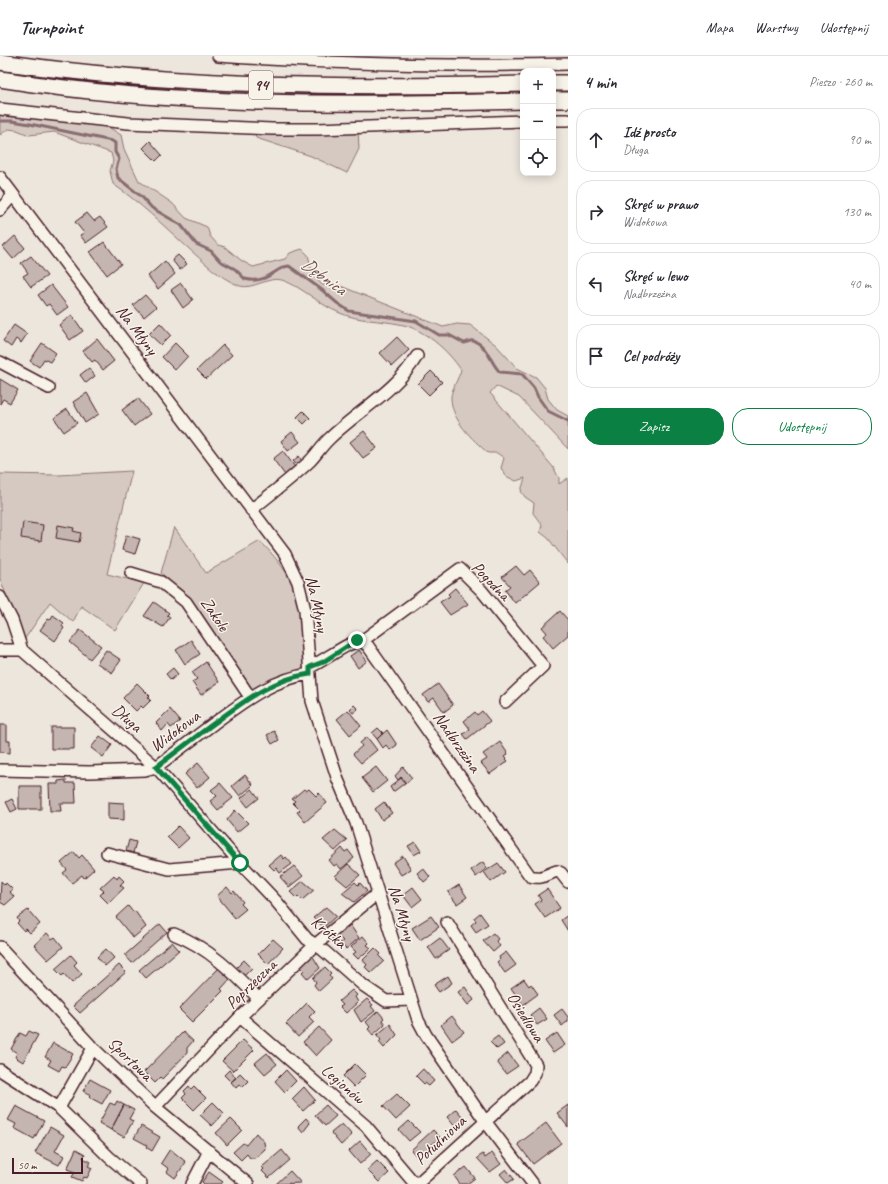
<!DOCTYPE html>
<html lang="pl">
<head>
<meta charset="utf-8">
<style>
	:root { --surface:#fff; --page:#f7f7f7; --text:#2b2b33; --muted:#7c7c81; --line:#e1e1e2; --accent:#0b8043 }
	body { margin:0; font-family:Caveat,sans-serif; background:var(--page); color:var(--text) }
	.controls { position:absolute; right:12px; top:12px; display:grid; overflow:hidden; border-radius:8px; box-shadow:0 2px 10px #0003 }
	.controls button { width:36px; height:36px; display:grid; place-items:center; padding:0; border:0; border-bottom:1px solid var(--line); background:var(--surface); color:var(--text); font:20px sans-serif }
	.scale { position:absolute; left:12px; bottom:10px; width:71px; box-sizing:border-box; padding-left:4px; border:2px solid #4a1f2b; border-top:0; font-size:11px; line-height:14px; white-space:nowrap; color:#4a1f2b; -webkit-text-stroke:3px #f7f3e8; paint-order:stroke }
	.stop { position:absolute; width:12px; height:12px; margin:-9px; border:3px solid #0b8043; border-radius:50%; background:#fff }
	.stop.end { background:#0b8043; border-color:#fff; box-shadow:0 1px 4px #0008 }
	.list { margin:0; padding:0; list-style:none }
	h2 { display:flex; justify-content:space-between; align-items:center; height:52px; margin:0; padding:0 16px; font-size:17px }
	h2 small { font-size:13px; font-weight:400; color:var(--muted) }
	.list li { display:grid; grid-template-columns:26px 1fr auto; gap:12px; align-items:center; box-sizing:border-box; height:64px; margin:0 8px 8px; padding:0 8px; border:1px solid var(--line); border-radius:16px }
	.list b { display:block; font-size:15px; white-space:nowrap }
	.list p { margin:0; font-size:13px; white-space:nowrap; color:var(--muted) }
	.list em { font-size:13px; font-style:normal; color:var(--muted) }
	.actions { display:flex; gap:8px; padding:12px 16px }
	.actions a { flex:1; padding:9px 0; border:1px solid var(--accent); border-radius:16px; text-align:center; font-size:14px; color:var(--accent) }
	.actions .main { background:var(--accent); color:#fff }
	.icon { flex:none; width:22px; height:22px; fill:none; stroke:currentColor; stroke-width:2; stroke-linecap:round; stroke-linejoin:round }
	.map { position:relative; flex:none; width:568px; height:1128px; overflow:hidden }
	header { display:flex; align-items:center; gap:24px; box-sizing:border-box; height:56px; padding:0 20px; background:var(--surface); border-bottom:1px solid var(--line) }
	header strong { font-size:19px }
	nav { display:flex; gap:22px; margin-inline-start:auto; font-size:14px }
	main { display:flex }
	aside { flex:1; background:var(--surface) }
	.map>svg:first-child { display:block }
	.green { fill:#d5c9c2; stroke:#907476 }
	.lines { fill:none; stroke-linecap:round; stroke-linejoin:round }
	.stream { stroke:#896c6f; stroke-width:3 }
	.building { fill:#c4b5b0; stroke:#4a1f2b }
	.minor-casing { stroke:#4a1f2b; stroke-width:14 }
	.major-casing { stroke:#4a1f2b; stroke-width:18 }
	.minor { stroke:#f7f3e8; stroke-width:11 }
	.major { stroke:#f7f3e8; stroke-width:15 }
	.route { stroke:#0b8043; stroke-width:5 }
	.labels { text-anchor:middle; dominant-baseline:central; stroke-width:3; stroke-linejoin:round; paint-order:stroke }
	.shield { fill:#f7f3e8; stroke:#7e5f64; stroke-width:1 }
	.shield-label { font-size:16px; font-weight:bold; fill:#4a1f2b }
	.street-label { font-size:17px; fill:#4a1f2b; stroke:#f7f3e8 }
	.water-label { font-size:18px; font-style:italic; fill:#6f4c53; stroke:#f7f3e8 }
</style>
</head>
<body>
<header>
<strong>Turnpoint</strong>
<nav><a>Mapa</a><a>Warstwy</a><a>Udostępnij</a></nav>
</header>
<main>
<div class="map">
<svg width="568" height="1128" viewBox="0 0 568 1128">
	<rect width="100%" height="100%" fill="#ece6dd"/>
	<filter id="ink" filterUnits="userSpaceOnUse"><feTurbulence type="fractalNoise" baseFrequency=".025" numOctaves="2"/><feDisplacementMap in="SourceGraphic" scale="8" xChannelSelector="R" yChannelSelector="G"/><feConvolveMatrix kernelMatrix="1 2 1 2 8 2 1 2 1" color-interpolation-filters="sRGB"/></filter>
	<g filter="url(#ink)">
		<path class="green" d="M0 57 107 70 121 79 124 93 139 125 172 147 186 162 207 171 210 180 218 189 225 191 242 205 253 211 285 203 290 197 302 193 308 199 313 219 322 229H338L443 271 457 268 470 269 496 289 517 312 536 321 545 332 548 343 557 354 568 360V393L519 341 496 330 490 337 553 411 559 422V428L568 422V508L548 482 540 476 542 469 533 457 534 447 525 441 521 435 525 422 516 425 506 420 501 412 504 402 497 397H488C472 383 451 364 451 341 451 335 459 321 461 314 448 294 423 272 399 268 380 264 358 265 340 257 319 249 303 231 282 224 269 220 252 234 240 230 218 221 204 206 187 191 163 169 139 146 113 128L110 115 113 105 111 97 54 76 29 79 17 74 8 73 0 79Z
			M358 72 359 93 347 117 311 100 256 82 255 73Z
			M132 415 107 518 144 527 115 574 81 550 73 566 50 546 24 584 0 523V418L59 419Z
			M174 471 206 517 260 485C270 495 280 507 288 519 304 544 303 587 304 616L257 634 246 631 184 538 161 517Z"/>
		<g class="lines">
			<path class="stream" d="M0 65H12L30 68 112 85 115 87V96L119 103 116 113 118 122 142 141 152 152 181 169 196 188 211 195 220 205 235 213 245 223C267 229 275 211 289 210L322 234 337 247 349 255 416 265 439 279H449L464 287C467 287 470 284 473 285 487 288 491 308 500 316L522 318 534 332 538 341 548 355 568 365"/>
		</g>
		<path class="building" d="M150 85 162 99 156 105 143 92Z
			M87 157 94 165 100 161 108 171 86 187 80 179 84 177 75 166Z
			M15 180 25 192 13 203 3 191Z
			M104 186 121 208 107 219 90 196Z
			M178 199 187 208 180 214 172 204Z
			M31 200 47 220 31 231 23 220 28 217 21 207Z
			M165 205 175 218 158 233 148 220Z
			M181 227 193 244 183 252 171 234Z
			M51 229 68 251 57 259 49 248 46 250 38 239Z
			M145 239 156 251 144 261 133 249Z
			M72 259 83 275 70 284 59 269Z
			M160 267 171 279 161 289 149 278Z
			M14 269 27 278 21 287 16 283 11 291 3 285Z
			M397 281 409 294 392 310 380 297Z
			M97 283 114 305 103 314 95 304 92 306 83 295Z
			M42 287 56 297 50 306 44 303 39 311 30 305Z
			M175 287 188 300 175 314 162 301Z
			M223 289 232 299 206 323 197 314Z
			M89 312 95 320 86 327 80 319Z
			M431 315 442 326 429 339 418 328Z
			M0 323 18 334 10 347 3 343 0 348Z
			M87 337 99 358 85 367 73 346Z
			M138 342 150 358 134 370 122 354Z
			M67 353 77 367 64 376 54 362Z
			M303 355 310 362 304 368 297 361Z
			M364 375 377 392 363 402 350 386Z
			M292 376 300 386 288 395 281 385Z
			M283 395 295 411 285 419 273 403Z
			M299 400 302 405 297 409 293 405Z
			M23 466 43 469 41 485 21 482Z
			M58 469 74 472 73 475 81 477 79 486 56 482Z
			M126 479 140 483 135 498 122 494Z
			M516 510 524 519 530 514 540 526 515 547 505 534 510 530 502 521Z
			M455 532 468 548 450 559 440 546 450 540 448 538Z
			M154 546 169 557 167 559 170 561 163 571 144 560Z
			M560 555 568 564V579L553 592 543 580 547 577 542 571Z
			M53 559 64 567 62 570 64 572 55 585 40 574 48 563 50 564Z
			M80 574 101 590 90 603 70 586Z
			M191 584 200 598 185 608 176 594Z
			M106 594 121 604 112 617 97 607Z
			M359 594 367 605 358 612 350 600Z
			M206 606 219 626 201 639 192 626 197 623 192 616Z
			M173 612 178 618 171 624 166 618Z
			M137 627 150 640 148 641 151 644 143 652 141 650 136 655 123 642Z
			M438 628 453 649 444 656 434 642 428 646 423 639Z
			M354 649 358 653 353 657 350 653Z
			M170 653 180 665 171 672 168 668 162 675 156 667Z
			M348 654 361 670 350 679 337 663Z
			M482 655 490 665 467 683 463 678 470 673 464 665 475 656 477 659Z
			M0 669H7V685H10V697L0 696Z
			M51 671H74V693H51Z
			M378 672 383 677 377 683 372 677Z
			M387 674 397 689 390 694 386 689 383 692 377 683Z
			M274 675 279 684 272 688 267 679Z
			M100 680 112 689 103 701 91 692Z
			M367 681 377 694 361 707 353 698 362 690 360 687Z
			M500 686 508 698 504 701 508 705 490 718 481 707 487 703 483 698Z
			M198 707 210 721 197 732 185 718Z
			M376 711 387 725 373 736 362 722Z
			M403 711 412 722 406 727 401 721 398 724 395 720Z
			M245 719 253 729 240 740 232 730Z
			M401 722 405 727 393 736 390 731Z
			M66 724V727H75L76 747H60L61 755H50L49 728H58V725Z
			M220 727 233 742 218 754 210 745 217 740 211 734Z
			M19 730H41V753H19Z
			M252 733 259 742 248 751 241 742Z
			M304 733 306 735 309 733 316 740 319 737 327 747 305 766 297 756 300 754 293 747 295 745 292 743Z
			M12 743 17 753 11 756 6 746Z
			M108 746 124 747V764L108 763Z
			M384 746 392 757 382 764 375 753Z
			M235 754 248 767 237 776 227 764Z
			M178 770 189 782 178 792 167 781Z
			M335 774 347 784 335 795 323 784Z
			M129 784 136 786 133 797 126 795Z
			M415 786 421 795 414 799 408 790Z
			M342 792 345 796 348 794 354 802 341 813 337 808 334 810 329 804Z
			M74 796 79 802 82 799 94 813 84 822 82 819 72 827 63 817 67 814 61 807Z
			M281 799 284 803 286 801 292 808 280 817 276 812 274 814 269 809Z
			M403 800 411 813 401 819 393 807Z
			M483 806 487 812 476 821 471 814Z
			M498 807 505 816 491 826 484 816Z
			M348 808 360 819 347 830 335 820Z
			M294 810 303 820 289 831 280 821Z
			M423 812 430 821 424 826 417 817Z
			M114 819 117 823 119 820 124 825 120 829 124 832 108 847 100 839 104 835 100 832Z
			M1 825 5 829 6 827 13 834 10 836 14 841 5 849 0 846Z
			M303 825 314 834 302 844 298 840 296 842 290 836Z
			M355 826 358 829 360 827 367 835 354 846 342 837Z
			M459 829 467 841 457 848 448 836Z
			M227 831 232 837 234 835 243 846 241 848 246 853 235 862 217 840Z
			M413 831 422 843 412 851 403 839Z
			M547 833 560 852 545 862 535 848 541 844 538 839Z
			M128 850 133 856 135 855 146 871 133 882 116 861Z
			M326 851 336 860 324 871 313 862Z
			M28 854 40 868 30 877 26 873 24 875 17 867 19 865 17 862Z
			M480 857 488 868 476 876 471 869 476 865 474 862Z
			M568 859V875L561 864Z
			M431 860 439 871 420 884 412 872Z
			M160 868 167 876 132 907 125 899Z
			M350 869 359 882 346 893 340 887 343 885 338 880Z
			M47 877 52 883 55 881 63 891 48 904 34 889Z
			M493 877 498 883 496 885 500 890 493 896 483 885Z
			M363 880 369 887 367 889 371 892 358 903 353 898 356 896 351 891Z
			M440 882 449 894 436 903 428 891Z
			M273 883 283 892 268 908 258 898Z
			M172 886 179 894 146 922 139 914Z
			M375 892 381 898 379 900 384 905 371 917 365 911 367 909 363 904Z
			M106 893 114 902 105 910 97 901Z
			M506 896 516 909 505 917 497 906 500 903 499 901Z
			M71 899 77 906 74 909 82 918 72 927 64 918 62 920 55 913Z
			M312 899 320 912 308 923 302 916 304 914 300 910Z
			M244 904 252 912 244 920 236 912Z
			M119 909 126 916 80 957 73 950Z
			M325 911 331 917 329 919 332 923 319 935 314 929 316 926 313 922Z
			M219 912 230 923 221 933 223 935 192 966 179 953Z
			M448 920 452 927 439 936 434 929Z
			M524 923 529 930 531 928 538 938 523 949 511 932Z
			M465 931 474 944 468 949 458 936Z
			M352 934 357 939 355 941 358 946 346 957 340 951 343 949 339 945Z
			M367 943 373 949 371 950 375 955 361 966 354 954Z
			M307 947 315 955 309 961 314 966 298 981 286 968Z
			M539 952 547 963 537 969 530 959Z
			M562 953 568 961V965L562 970 554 959Z
			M378 955 384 962 382 964 385 968 373 979 368 973 370 971 366 966Z
			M452 960 464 976 452 985 441 969Z
			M390 968 397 979 384 992 379 986 381 984 377 979Z
			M319 971 331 984 316 1000 303 986Z
			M29 975 38 979 23 1006 15 1001 17 997 11 993 20 977 26 980Z
			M183 976 193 985 187 992V997L162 1023 161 1021 155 1027 144 1016Z
			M557 977 565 989 553 997 545 985Z
			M498 980 504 988 497 993 490 986Z
			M243 984 254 994 233 1015 222 1005Z
			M53 987 73 998 65 1011 62 1010 59 1015 48 1009 51 1004 45 1001Z
			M267 997 277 1008 265 1018 255 1007Z
			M508 997 518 1010 506 1018 497 1006Z
			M355 1008 366 1019 354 1031 343 1020Z
			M423 1013 434 1025 429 1030 425 1027 424 1028 416 1020Z
			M229 1014 236 1022 231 1026 224 1019Z
			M286 1014 296 1025 285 1036 275 1025Z
			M240 1017 248 1025 242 1031 240 1028 236 1032 231 1026Z
			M90 1023 110 1034 102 1048 89 1041 91 1039 83 1035Z
			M189 1030 191 1033 194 1030 206 1042 194 1054 182 1042 186 1038 184 1035Z
			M304 1031 315 1044 303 1055 292 1043Z
			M397 1038 410 1051 396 1064 383 1050Z
			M117 1045 124 1049 111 1074 99 1067 110 1047 115 1049Z
			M213 1046 224 1057 212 1070 200 1059Z
			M124 1049 134 1054 129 1063 133 1065 124 1081 111 1074Z
			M326 1049 336 1060 325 1070 315 1059Z
			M568 1049V1071L557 1057Z
			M16 1050 44 1065 34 1083 14 1072 16 1068 8 1064Z
			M456 1053 467 1066 458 1074 447 1061Z
			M306 1062 310 1067 303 1076 298 1070Z
			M231 1063 242 1074 227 1089 216 1077Z
			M409 1065 420 1076 409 1085 399 1074Z
			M546 1067 561 1087 533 1108 518 1088Z
			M342 1068 352 1079 341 1089 331 1077Z
			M141 1070 160 1081 152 1095 146 1091 147 1089 134 1082Z
			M50 1071 64 1079 55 1095 64 1100 59 1109 35 1097Z
			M433 1074 440 1081 418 1102 411 1094Z
			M256 1077 264 1086 265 1093 255 1102H250L247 1098 241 1104 233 1096 243 1087 246 1089Z
			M360 1085 371 1098 360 1108 349 1095Z
			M76 1093 85 1098 83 1102 91 1106 88 1110 92 1112 87 1122 84 1121 82 1125 72 1121 75 1116 67 1113Z
			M170 1093 186 1106 175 1122 167 1116 169 1113 161 1107Z
			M282 1094 290 1104 269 1122 262 1115 264 1113 262 1111Z
			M492 1097 501 1108 490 1116 477 1102 483 1098 485 1102Z
			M377 1105 389 1117 379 1126 367 1114Z
			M466 1111 475 1122 467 1128H460L454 1120Z
			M506 1113 514 1123 508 1127 500 1118Z
			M290 1115 301 1127 276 1128Z
			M209 1116 223 1126 221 1128H204L202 1126Z"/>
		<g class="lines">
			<defs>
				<path id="minor" d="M218 0C335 8 451 11 568 8
					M0 53 128 67 272 73H318L523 65
					M553 64H568
					M0 121 285 498 298 526 305 554 312 645 338 724 356 767 418 964 426 979 485 1065 533 1128
					M0 154 13 139
					M0 306 49 332
					M251 454C271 438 291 423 310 405 317 398 322 389 330 382 358 355 397 334 417 300
					M131 517 161 526 186 546 250 641
					M0 541 12 564 22 594 156 711 240 807 276 845 307 883 323 894 364 930 386 945 411 944
					M362 585 460 513 482 535 543 610 505 646
					M0 594H22
					M310 611C324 605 352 583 362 585L368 590 530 820C542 824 547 818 557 815L561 817 568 826
					M0 714 89 716 145 714 156 711C175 697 194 682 213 668 243 646 272 623 310 618
					M107 797 169 813 240 807
					M174 878C208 891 234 917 259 943
					M0 891 93 992 155 1051 248 1128
					M240 961 366 1070 415 1128
					M93 992 59 1052 109 1101 141 1128
					M0 1014 59 1052
					M155 1051 240 961 315 889 378 837
					M192 1128 209 1095
					M417 1128 530 1025 535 1017 536 1009 447 866"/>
				<path id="major" d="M0 6C173 31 348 32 523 28
					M0 23C172 51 349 49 523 45
					M553 27H568
					M553 44H568"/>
			</defs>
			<use href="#minor" class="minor-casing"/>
			<use href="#major" class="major-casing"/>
			<use href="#minor" class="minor"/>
			<use href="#major" class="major"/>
		</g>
	</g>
	<g class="lines" filter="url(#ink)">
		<path class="route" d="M240 807 156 711C175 697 194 682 213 668 243 646 272 623 310 618V611L323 606 357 584"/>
	</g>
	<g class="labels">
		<rect class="shield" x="249" y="15" width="24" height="28" rx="3"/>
		<g class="shield-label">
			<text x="261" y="29">94</text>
		</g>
		<g class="street-label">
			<text transform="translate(137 274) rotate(53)">Na Młyny</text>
			<text transform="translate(491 525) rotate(46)">Pogodna</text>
			<text transform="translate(317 548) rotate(78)">Na Młyny</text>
			<text transform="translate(215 558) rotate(56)">Zakole</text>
			<text transform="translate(127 662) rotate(41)">Długa</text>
			<text transform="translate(175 675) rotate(-37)">Widokowa</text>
			<text transform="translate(457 686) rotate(55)">Nadbrzeżna</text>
			<text transform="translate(402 857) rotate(73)">Na Młyny</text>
			<text transform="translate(329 876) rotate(41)">Krótka</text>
			<text transform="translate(251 928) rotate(-44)">Poprzeczna</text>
			<text transform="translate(526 961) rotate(58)">Osiedlowa</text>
			<text transform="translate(130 1003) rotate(44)">Sportowa</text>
			<text transform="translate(343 1028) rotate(41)">Legionów</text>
			<text transform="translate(440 1084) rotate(-43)">Południowa</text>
		</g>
		<g class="water-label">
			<text transform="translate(324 220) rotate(36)">Dębnica</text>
		</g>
	</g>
</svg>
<div class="controls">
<button>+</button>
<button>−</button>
<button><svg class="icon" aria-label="locate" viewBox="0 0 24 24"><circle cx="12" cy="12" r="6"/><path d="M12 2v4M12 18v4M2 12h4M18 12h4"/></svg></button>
</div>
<div class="scale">50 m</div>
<div class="stop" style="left:240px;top:807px"></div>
<div class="stop end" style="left:357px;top:584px"></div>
</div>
<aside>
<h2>4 min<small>Pieszo · 260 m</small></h2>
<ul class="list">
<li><svg class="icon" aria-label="ahead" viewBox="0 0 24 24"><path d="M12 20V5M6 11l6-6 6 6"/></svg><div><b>Idź prosto</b><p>Długa</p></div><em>90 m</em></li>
<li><svg class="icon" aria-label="right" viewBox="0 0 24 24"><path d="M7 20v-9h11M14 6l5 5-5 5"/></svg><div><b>Skręć w prawo</b><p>Widokowa</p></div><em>130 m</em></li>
<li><svg class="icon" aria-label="left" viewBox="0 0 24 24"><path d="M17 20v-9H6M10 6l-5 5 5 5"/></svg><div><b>Skręć w lewo</b><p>Nadbrzeżna</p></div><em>40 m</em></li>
<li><svg class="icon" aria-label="arrive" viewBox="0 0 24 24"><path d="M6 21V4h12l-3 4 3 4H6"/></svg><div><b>Cel podróży</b></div></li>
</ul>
<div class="actions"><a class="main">Zapisz</a><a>Udostępnij</a></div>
</aside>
</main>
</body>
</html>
